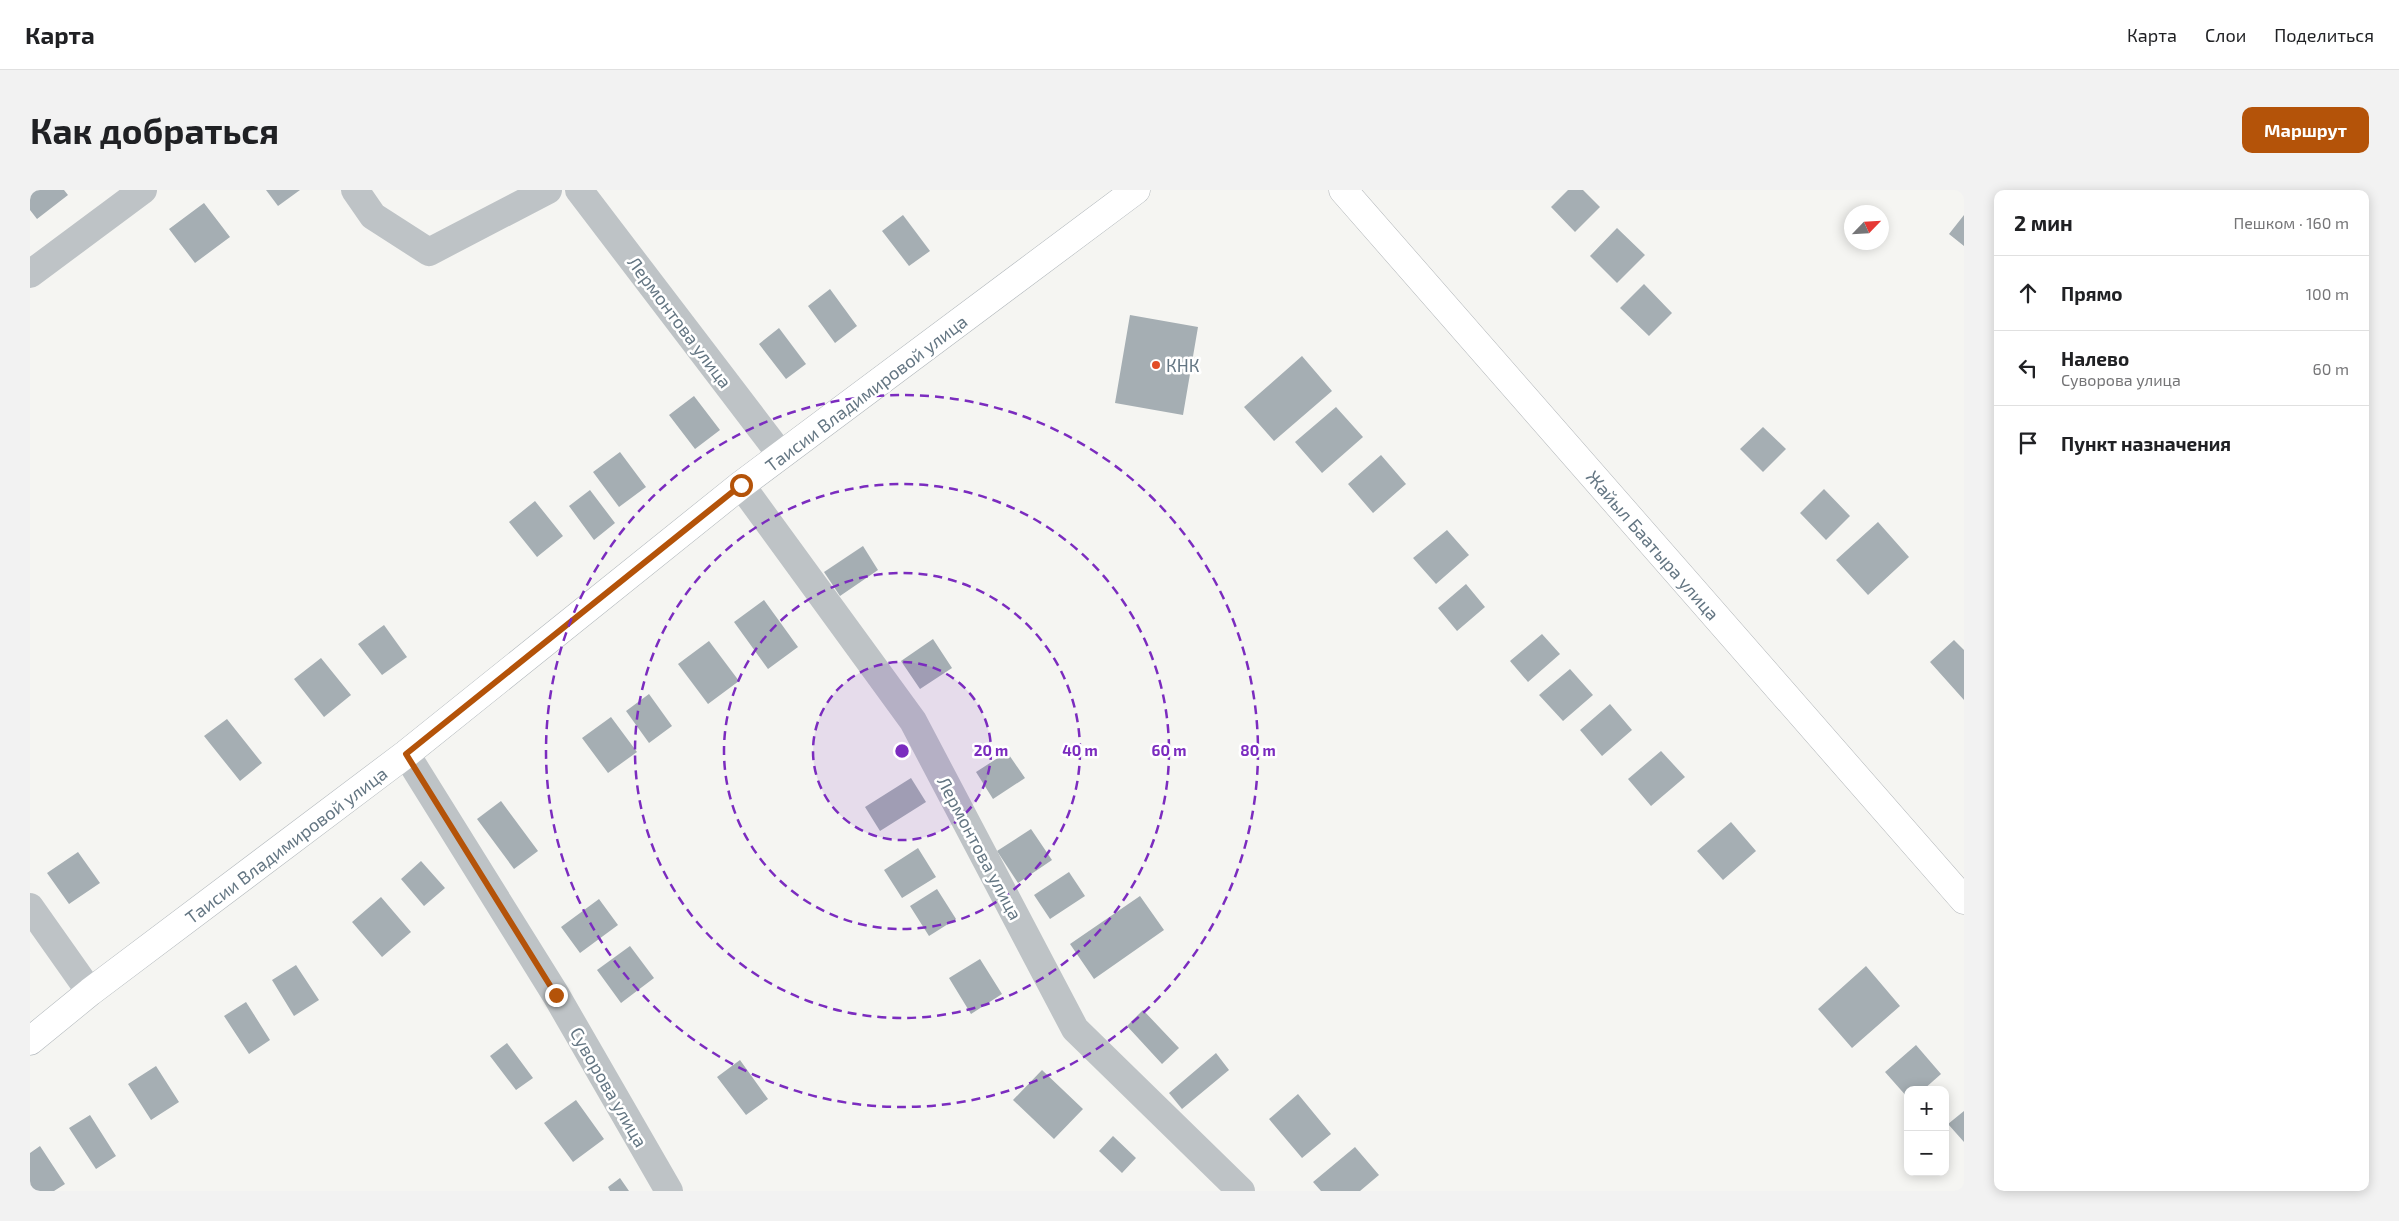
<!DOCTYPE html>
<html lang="ru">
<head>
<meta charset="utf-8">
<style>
	:root { --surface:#fff; --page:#f2f2f2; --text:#202124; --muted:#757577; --line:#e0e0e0; --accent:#b45309 }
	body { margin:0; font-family:"Exo 2",sans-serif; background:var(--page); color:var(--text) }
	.controls { position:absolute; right:15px; bottom:15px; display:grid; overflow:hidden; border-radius:10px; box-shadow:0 2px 12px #0003 }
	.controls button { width:45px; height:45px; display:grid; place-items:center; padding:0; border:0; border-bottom:1px solid var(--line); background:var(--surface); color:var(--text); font:25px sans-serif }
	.compass { position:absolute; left:1814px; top:15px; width:45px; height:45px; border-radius:50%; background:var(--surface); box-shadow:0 2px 12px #0003; rotate:65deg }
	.stop { position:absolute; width:15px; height:15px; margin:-11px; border:4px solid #b45309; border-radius:50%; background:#fff }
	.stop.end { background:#b45309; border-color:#fff; box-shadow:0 1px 5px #0008 }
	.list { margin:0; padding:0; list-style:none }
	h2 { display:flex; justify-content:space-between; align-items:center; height:65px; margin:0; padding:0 20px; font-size:21px }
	h2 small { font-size:16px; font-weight:400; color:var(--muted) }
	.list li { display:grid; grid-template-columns:32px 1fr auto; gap:15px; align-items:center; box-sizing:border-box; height:75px; padding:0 20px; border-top:1px solid var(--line) }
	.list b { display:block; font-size:19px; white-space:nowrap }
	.list p { margin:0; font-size:16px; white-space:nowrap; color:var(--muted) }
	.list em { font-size:16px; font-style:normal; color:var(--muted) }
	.icon { flex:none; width:28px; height:28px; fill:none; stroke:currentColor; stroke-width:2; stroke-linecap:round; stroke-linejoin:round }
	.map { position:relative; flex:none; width:1934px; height:1001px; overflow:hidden; border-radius:10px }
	header { display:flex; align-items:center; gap:30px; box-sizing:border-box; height:70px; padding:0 25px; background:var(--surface); border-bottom:1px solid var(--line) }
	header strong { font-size:24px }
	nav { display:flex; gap:28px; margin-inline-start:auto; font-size:18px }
	.intro { display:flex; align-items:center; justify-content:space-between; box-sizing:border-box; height:120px; padding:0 30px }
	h1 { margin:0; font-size:35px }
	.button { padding:12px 22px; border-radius:10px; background:var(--accent); color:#fff; font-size:18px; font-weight:700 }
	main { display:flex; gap:30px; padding:0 30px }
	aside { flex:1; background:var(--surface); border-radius:10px; box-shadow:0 2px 12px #0003 }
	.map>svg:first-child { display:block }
	.building { fill:#a5aeb3 }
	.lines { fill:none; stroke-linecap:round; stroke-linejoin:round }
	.secondary-casing { stroke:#b1b7bb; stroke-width:29 }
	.highway-casing { stroke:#b2b6b9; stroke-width:29 }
	.street { stroke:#bec3c6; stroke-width:28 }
	.secondary { stroke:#fff; stroke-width:28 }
	.highway { stroke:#fff; stroke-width:28 }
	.route { stroke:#b45309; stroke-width:6 }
	.ring { fill:none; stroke:#7b2cbf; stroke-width:2.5; stroke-dasharray:9 6 }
	.poi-dot { fill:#e24d26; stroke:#fff; stroke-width:2 }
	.labels { text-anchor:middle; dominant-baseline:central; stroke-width:5; stroke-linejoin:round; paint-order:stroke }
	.street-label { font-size:18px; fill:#647683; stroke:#fff }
	.poi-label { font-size:18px; fill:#647683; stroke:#fff; text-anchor:start }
	.centre { fill:#7b2cbf; stroke:#fff; stroke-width:2.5 }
	.ring-label { font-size:15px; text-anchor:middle; font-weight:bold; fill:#7b2cbf; stroke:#fff; stroke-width:5; stroke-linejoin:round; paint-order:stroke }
</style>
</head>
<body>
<header>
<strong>Карта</strong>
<nav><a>Карта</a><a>Слои</a><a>Поделиться</a></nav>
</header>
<div class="intro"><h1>Как добраться</h1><a class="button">Маршрут</a></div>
<main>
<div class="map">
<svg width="1934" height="1001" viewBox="0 0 1934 1001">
	<rect width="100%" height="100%" fill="#f5f5f2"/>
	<path class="building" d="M0 0H34L38 5 7 29 0 20Z
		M236 0H270L248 16Z
		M1538 0H1553L1570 17 1545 42 1521 17Z
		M174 13 200 47 165 73 139 39Z
		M873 25 900 61 879 76 852 41Z
		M1934 25V56L1919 44Z
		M1587 38 1615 65 1587 93 1560 66Z
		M1614 94 1642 123 1619 146 1590 118Z
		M800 99 827 136 805 153 778 116Z
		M1100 125 1168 137 1153 225 1085 213Z
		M749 138 776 174 756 189 729 154Z
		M1272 166 1302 201 1244 251 1214 217Z
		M664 206 690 240 665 259 639 225Z
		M1306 217 1333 247 1292 283 1265 252Z
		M1733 237 1756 259 1733 282 1710 259Z
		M590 262 616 297 589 317 563 282Z
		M1351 265 1376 294 1343 323 1318 294Z
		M1794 299 1820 326 1796 350 1770 323Z
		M560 300 585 333 564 350 539 316Z
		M505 311 533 346 507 367 479 332Z
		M1848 332 1879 367 1838 405 1806 370Z
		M1417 340 1439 365 1406 394 1383 368Z
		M833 356 848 380 810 406 794 382Z
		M1436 394 1455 417 1427 441 1408 418Z
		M734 410 768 457 738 479 704 432Z
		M354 435 377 467 352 485 328 454Z
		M1512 444 1530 464 1498 492 1480 471Z
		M903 449 922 478 890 499 871 471Z
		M1924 450 1934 460V510L1900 472Z
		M679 451 709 491 678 514 648 474Z
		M291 468 321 505 294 527 264 489Z
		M1540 479 1563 505 1533 531 1509 505Z
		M619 504 642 536 619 553 596 521Z
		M1580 514 1602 540 1572 566 1550 540Z
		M581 527 607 562 578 583 552 548Z
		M197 529 232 573 210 591 174 546Z
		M1631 561 1655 587 1621 616 1598 589Z
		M977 562 995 588 963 609 946 582Z
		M881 588 896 612 850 641 835 617Z
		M471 611 508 661 484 679 447 629Z
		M1701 632 1726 661 1693 690 1667 661Z
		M1001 639 1022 670 988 693 967 661Z
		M888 658 906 687 872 708 854 680Z
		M48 662 70 693 39 714 17 683Z
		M391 671 415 698 394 716 371 689Z
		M1039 682 1055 706 1020 729 1004 705Z
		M907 699 926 729 899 746 880 716Z
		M1110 706 1134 740 1064 789 1040 754Z
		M351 707 381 742 352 767 322 732Z
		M569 709 588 735 550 763 531 737Z
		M600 756 624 788 591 813 567 780Z
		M950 769 972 804 941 824 919 788Z
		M266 775 289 810 264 826 242 790Z
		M1836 776 1870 816 1822 858 1788 819Z
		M216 812 240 850 219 864 194 826Z
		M1113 820 1149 858 1132 874 1097 836Z
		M477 853 503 888 486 900 460 866Z
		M1886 855 1911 884 1893 900H1878V908L1855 882Z
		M1186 863 1199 880 1152 919 1139 903Z
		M710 870 738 909 716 925 687 887Z
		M126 876 149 912 121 930 98 894Z
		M1012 880 1053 919 1024 949 983 910Z
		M1268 904 1301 944 1272 968 1239 929Z
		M546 910 574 949 543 972 514 933Z
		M1934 921V952L1918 934Z
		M60 925 86 966 66 979 39 938Z
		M1083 946 1106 968 1092 983 1069 961Z
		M10 956 35 994 24 1001H3L0 996V963Z
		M1325 957 1349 985 1330 1001H1291L1283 992Z
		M590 988 599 1001H580L578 997Z"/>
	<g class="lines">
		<defs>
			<path id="secondary" d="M0 851 60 802 376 564 711 295 1106 0"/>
			<path id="highway" d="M1313 0 1934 710"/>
		</defs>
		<use href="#secondary" class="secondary-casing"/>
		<use href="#highway" class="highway-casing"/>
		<path class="street" d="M325 0 343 26 399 62 518 0
			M549 0 751 265
			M0 84 113 0
			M711 295 883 531 1045 839 1211 1001
			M376 564 526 805 639 1001
			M0 717 60 802"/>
		<use href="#secondary" class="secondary"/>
		<use href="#highway" class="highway"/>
	</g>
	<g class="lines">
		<path class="route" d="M526 805 376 564 711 295"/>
	</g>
	<circle cx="872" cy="561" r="89" fill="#7b2cbf" fill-opacity=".12"/>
	<g class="ring">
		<circle cx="872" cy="561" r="89"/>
		<circle cx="872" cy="561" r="178"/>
		<circle cx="872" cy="561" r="267"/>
		<circle cx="872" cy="561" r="356"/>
	</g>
	<circle class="poi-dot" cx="1126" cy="175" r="5"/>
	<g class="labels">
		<g class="street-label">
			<text transform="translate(650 132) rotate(53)">Лермонтова улица</text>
			<text transform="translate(836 203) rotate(-37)">Таисии Владимировой улица</text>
			<text transform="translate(1623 355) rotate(49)">Жайыл Баатыра улица</text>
			<text transform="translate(256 655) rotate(-37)">Таисии Владимировой улица</text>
			<text transform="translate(950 658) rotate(62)">Лермонтова улица</text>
			<text transform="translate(579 897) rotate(60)">Суворова улица</text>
		</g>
		<g class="poi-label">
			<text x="1136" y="175">КНК</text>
		</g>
	</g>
	<circle cx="872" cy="561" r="8" class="centre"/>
	<g class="ring-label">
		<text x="961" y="566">20 m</text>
		<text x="1050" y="566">40 m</text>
		<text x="1139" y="566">60 m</text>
		<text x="1228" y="566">80 m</text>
	</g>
</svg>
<div class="controls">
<button>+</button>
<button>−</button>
</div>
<svg class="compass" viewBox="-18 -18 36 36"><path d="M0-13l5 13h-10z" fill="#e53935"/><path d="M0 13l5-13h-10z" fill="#757577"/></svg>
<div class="stop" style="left:711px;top:295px"></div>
<div class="stop end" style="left:526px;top:805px"></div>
</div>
<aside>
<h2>2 мин<small>Пешком · 160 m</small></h2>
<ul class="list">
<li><svg class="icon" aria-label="ahead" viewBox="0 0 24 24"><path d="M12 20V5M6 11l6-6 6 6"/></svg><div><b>Прямо</b></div><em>100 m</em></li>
<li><svg class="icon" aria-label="left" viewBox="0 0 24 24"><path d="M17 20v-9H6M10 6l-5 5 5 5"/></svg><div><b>Налево</b><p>Суворова улица</p></div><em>60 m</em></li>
<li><svg class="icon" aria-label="arrive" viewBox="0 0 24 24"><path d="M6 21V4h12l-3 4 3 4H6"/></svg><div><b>Пункт назначения</b></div></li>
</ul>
</aside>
</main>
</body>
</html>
